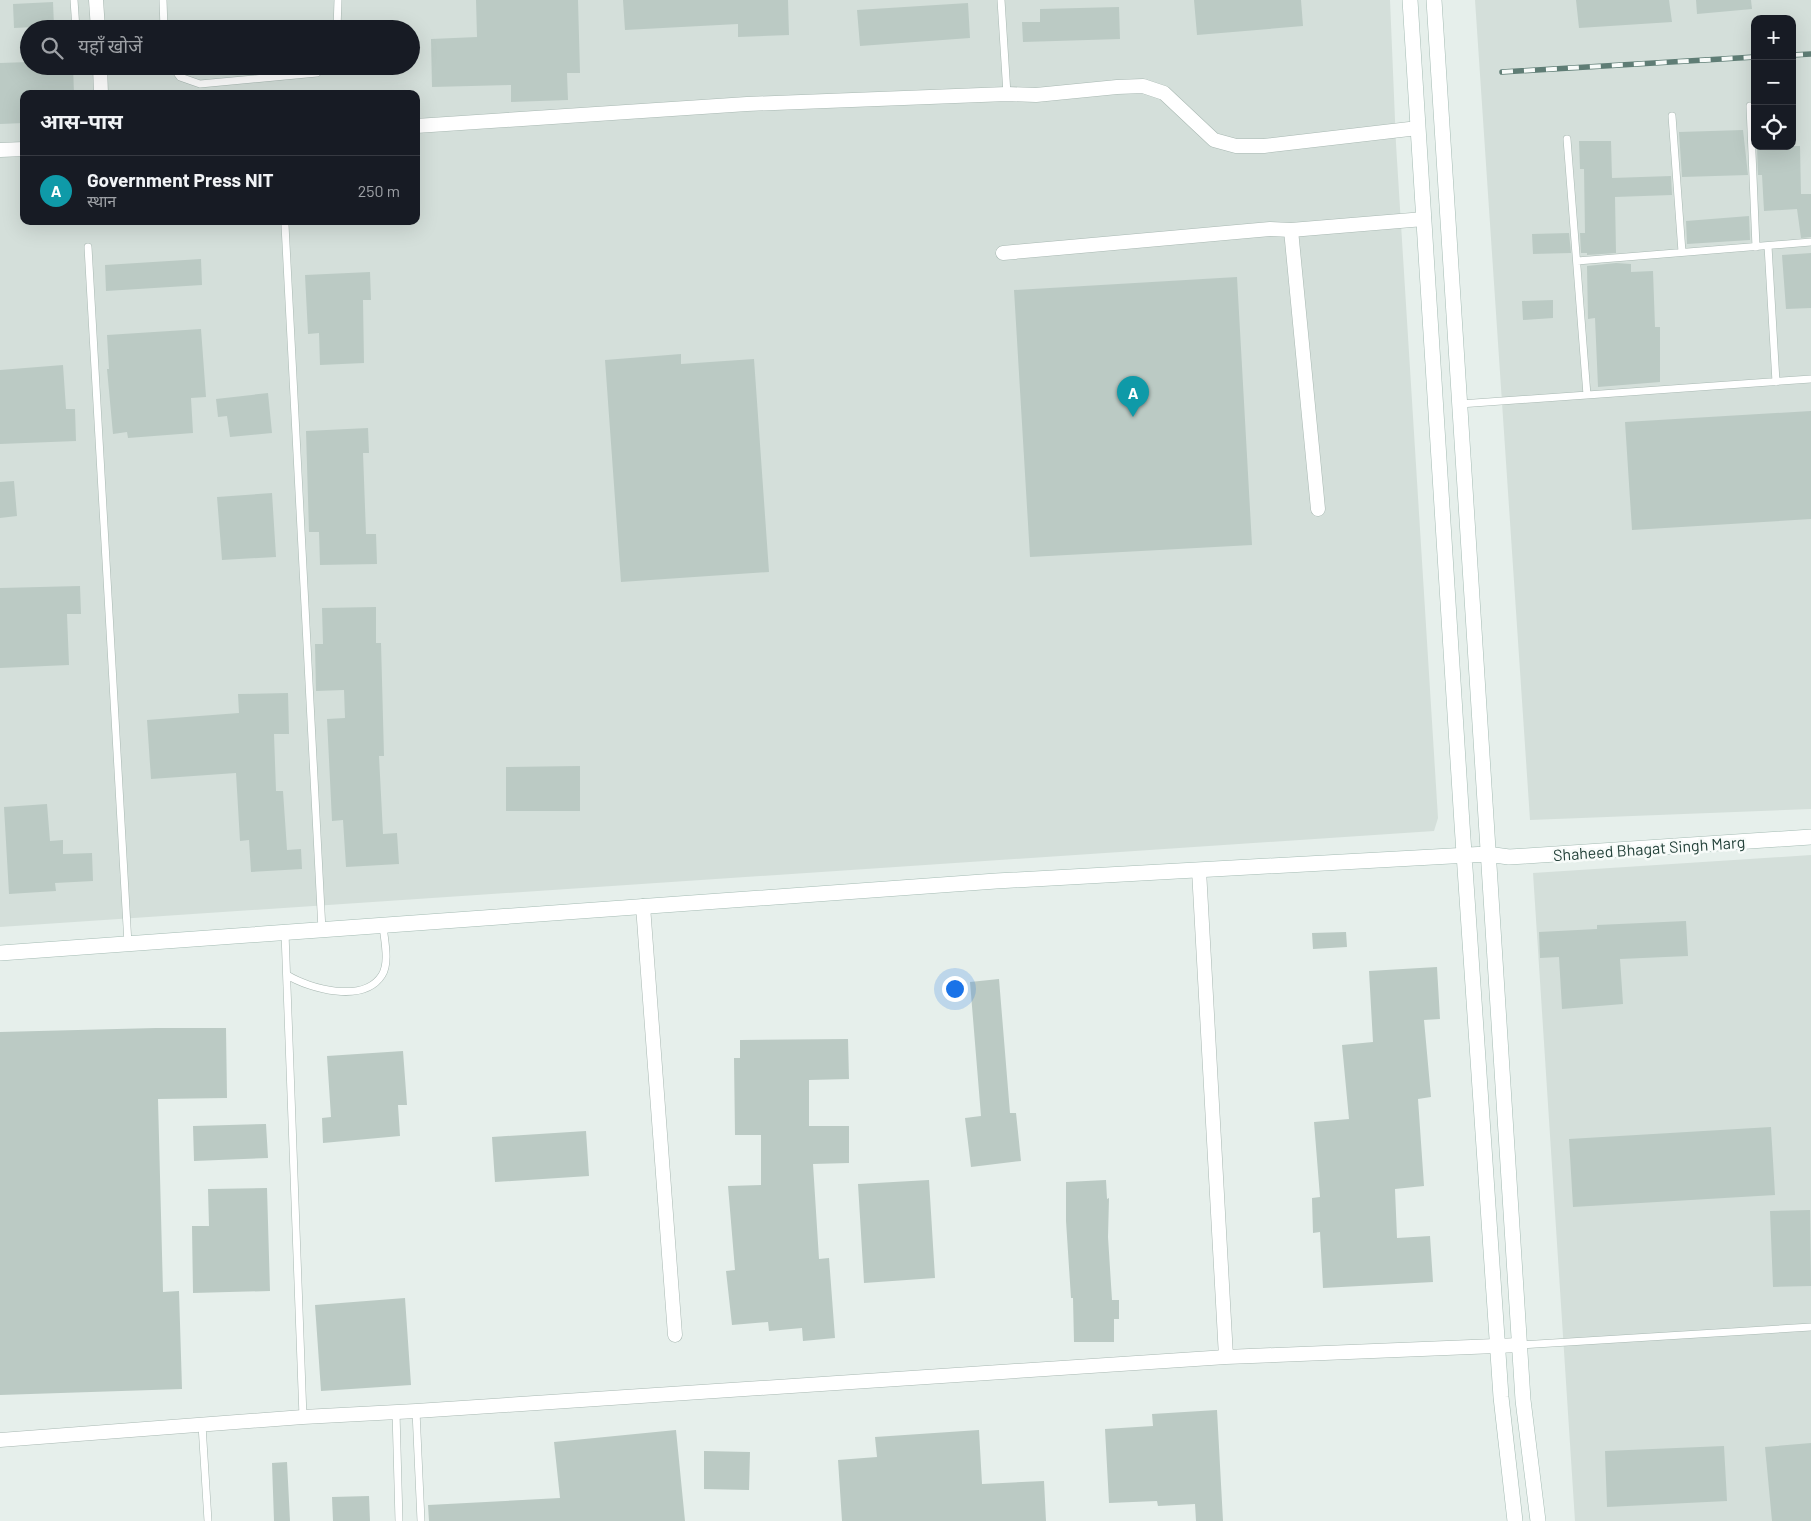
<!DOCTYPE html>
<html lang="hi">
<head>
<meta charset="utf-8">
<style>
	:root { --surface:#171b24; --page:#242831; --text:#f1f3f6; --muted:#9ea1a6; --line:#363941; --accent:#1a73e8 }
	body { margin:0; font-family:Barlow,"Noto Sans Devanagari",sans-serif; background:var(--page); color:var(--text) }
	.controls { position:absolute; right:15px; top:15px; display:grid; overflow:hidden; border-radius:10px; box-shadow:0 5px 20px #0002 }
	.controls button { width:45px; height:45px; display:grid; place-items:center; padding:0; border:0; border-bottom:1px solid var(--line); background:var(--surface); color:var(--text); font:25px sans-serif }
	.you { position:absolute; left:954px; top:988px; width:18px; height:18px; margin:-12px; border:4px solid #fff; border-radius:50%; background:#1a73e8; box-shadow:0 0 0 8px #1a73e833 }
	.badge { display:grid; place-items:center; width:32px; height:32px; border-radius:50%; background:var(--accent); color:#fff; font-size:16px; font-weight:700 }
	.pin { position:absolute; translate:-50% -41px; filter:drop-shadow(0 1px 2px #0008) }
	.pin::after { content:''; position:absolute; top:26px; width:18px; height:15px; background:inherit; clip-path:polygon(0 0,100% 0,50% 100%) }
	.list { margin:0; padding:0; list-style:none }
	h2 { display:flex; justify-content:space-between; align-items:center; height:65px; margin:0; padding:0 20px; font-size:21px }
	h2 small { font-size:16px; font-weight:400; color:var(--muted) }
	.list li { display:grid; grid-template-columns:32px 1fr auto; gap:15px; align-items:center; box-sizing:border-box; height:70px; padding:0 20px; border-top:1px solid var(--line) }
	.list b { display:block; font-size:19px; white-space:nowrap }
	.list p { margin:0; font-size:16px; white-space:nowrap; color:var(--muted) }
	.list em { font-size:16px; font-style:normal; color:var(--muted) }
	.icon { flex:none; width:28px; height:28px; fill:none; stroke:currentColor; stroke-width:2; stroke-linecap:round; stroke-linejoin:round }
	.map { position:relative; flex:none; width:1811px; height:1521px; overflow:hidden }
	.search { position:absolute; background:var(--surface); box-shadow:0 5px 20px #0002; left:20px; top:20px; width:400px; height:55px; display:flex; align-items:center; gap:12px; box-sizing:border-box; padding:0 18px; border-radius:28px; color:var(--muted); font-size:19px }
	.panel { position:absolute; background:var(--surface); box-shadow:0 5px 20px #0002; left:20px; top:90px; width:400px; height:135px; border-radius:10px }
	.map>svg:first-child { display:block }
	.built { fill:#d4dfda; fill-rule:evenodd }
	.building { fill:#bbcac4 }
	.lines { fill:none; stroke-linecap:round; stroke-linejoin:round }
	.lane-casing { stroke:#a8b8b2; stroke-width:8 }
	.street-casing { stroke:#a8b8b2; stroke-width:15 }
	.secondary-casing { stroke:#a4bbb3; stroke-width:16 }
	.lane { stroke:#fff; stroke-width:7 }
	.street { stroke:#fff; stroke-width:14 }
	.secondary { stroke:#fff; stroke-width:15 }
	.rail-casing { stroke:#5f7d75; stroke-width:5.5 }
	.rail { stroke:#f7fbf9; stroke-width:4; stroke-dasharray:11; stroke-linecap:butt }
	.labels { text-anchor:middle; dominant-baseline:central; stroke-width:5; stroke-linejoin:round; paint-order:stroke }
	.street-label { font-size:16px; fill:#24423a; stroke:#f7fbf9 }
</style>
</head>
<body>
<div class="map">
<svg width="1811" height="1521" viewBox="0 0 1811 1521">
	<rect width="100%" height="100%" fill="#e6efeb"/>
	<path class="built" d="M0 0H1390L1396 144 1438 818 1434 831 0 927ZM29 29H411V66H29ZM24 94H416V221H24Z
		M1475 0H1811V809L1530 820ZM1755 19H1792V146H1755Z
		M1811 855V1521H1575L1533 873Z"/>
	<path class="building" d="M476 0H578L580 73H567L568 100 511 102V85L432 87 431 39 477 37Z
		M623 0H788L789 35 738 37V24L625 30Z
		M1194 0H1301L1303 26 1197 35Z
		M1576 0H1669L1672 22 1579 28Z
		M1696 0H1751L1752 9 1697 14Z
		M53 2 54 26 14 28 13 4Z
		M968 3 970 38 860 46 857 10Z
		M1119 7 1120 39 1023 42 1022 22H1040V9Z
		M29 62V66H73L74 94H24V123L0 124V63Z
		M1743 130 1748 175 1682 177 1679 132Z
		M1579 141H1611L1612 178 1671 176 1672 195 1615 197 1616 253 1587 255V253H1581L1580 233H1585L1584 169H1580Z
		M1757 146H1800L1801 194H1811V237L1801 238 1797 209 1764 211 1762 175H1758Z
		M1749 216 1750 240 1687 244 1686 221Z
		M1569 233 1571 253 1533 254 1532 234Z
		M1811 253V308L1786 309 1782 255Z
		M201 259 202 285 106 291 105 265Z
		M1616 263 1631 264V272L1653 271 1655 327H1660V382L1598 387 1595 318 1588 319 1587 266Z
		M370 272 371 300H363L364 363 320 365 319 333 308 334 305 275Z
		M1237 277 1252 545 1030 557 1014 290Z
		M1553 300V318L1523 320 1522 301Z
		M201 329 206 397 191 398 193 433 128 438 127 432 113 434 107 369H109L107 335Z
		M681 354V364L754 359 769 572 621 582 605 360Z
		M63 365 66 409H75L76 441 0 444V370Z
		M268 393 272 433 230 437 227 416 218 417 216 399Z
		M1811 411V519L1632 530 1625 422Z
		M368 428 369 453H363L366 534H376L377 564 320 565 319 532H309L306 431Z
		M14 481 17 516 0 518V482Z
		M272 493 276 557 222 560 217 497Z
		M80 586 81 614H67L69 665 0 668V588Z
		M376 607V643H381L384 756H379L383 834 397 833 399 864 346 867 343 820 332 821 327 719 345 718 344 690 316 691 315 644H323L322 608Z
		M288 693 289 734H274L276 791H283L287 850 301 849 302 869 251 872 249 840 240 841 236 773 151 779 147 720 239 713 238 694Z
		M580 766V811H506V767Z
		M47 804 50 841 63 840V854L92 853 93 881 55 883 56 891 9 894 4 807Z
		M1686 921 1688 956 1620 959 1623 1004 1562 1009 1559 957 1540 958 1539 932 1597 929V925Z
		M1346 932 1347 947 1313 949 1312 933Z
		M1437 967 1440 1019 1424 1020 1431 1097 1418 1099 1424 1186 1395 1189 1397 1238 1430 1236 1433 1282 1323 1288 1320 1232 1313 1233 1312 1198 1320 1197 1314 1122 1349 1119 1342 1045 1373 1042 1369 971Z
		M999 979 1010 1113H1016L1021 1161 971 1167 965 1118 981 1116 970 982Z
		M156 1028H226L227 1098 158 1099 163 1292 179 1291 182 1389 0 1395V1032Z
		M848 1039 849 1079 809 1080V1126H849V1163L813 1164 819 1259 829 1258 835 1338 803 1341 802 1328 769 1331 768 1322 732 1325 726 1271 735 1270 728 1186 761 1185V1135H735L734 1058H740V1040Z
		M403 1051 407 1105H398L400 1136 323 1143 322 1118 331 1117 327 1056Z
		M266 1124 268 1158 194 1161 193 1126Z
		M1771 1127 1775 1195 1573 1207 1569 1139Z
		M586 1131 589 1176 495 1182 492 1137Z
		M929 1180 935 1278 864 1283 858 1184Z
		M1106 1180 1107 1199 1109 1198 1108 1237 1112 1300H1119V1319H1114V1342H1074L1073 1298H1071L1066 1221V1182Z
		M267 1188 270 1291 193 1293 192 1226H209L208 1189Z
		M1810 1210 1811 1286 1773 1287 1770 1211Z
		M405 1298 411 1385 321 1391 315 1305Z
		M1217 1410 1223 1521H1196L1195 1504 1158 1506 1157 1501 1109 1503 1105 1429 1153 1426 1152 1414Z
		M676 1430 685 1521H429L428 1505 560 1498 554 1442Z
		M979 1430 982 1484 1044 1481 1046 1521H842L838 1460 877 1457 875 1437Z
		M1811 1443V1521H1772L1765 1447Z
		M1724 1446 1727 1501 1607 1507 1605 1451Z
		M704 1451 750 1452 749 1490 704 1489Z
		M287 1462 290 1521H274L272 1463Z
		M369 1496 370 1521H333L332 1497Z"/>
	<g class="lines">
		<defs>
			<path id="lane" d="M74 0 76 29
				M163 0 164 29
				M1001 0 1007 94
				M337 29 338 0
				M172 66 180 77 200 84 317 73 324 66
				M1750 106 1756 247
				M1672 116 1682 252
				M1567 139 1587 395
				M285 225 322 930
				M1768 246 1776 382
				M88 247 128 944
				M1577 261 1811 242
				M1460 404 1811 379
				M285 933 303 1417
				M287 975C310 989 364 1004 382 975 390 962 384 939 383 925
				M1520 1345 1811 1327
				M416 1411 421 1521
				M396 1412 399 1521
				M202 1425 208 1521"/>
			<path id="street" d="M96 0 98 29
				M100 66 101 94
				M416 126 747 104 1007 94 1036 95 1117 87 1143 86 1164 93 1214 140 1236 146H1264L1418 128
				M0 150 24 149
				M1291 230 1318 509
				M1003 253 1270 229 1291 230 1424 219
				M1199 870 1226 1357
				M643 906 675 1335
				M0 1440 303 1417 416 1411 1226 1357 1520 1345"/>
			<path id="secondary" d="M1410 0 1462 824 1501 1397 1515 1521
				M1434 0 1523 1400 1538 1521
				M0 953 996 881 1487 854 1509 857 1526 856 1811 837"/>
		</defs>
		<use href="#lane" class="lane-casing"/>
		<use href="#street" class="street-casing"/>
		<use href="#secondary" class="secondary-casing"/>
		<use href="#lane" class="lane"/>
		<use href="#street" class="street"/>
		<use href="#secondary" class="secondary"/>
		<defs>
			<path id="rail" d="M1792 55 1811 54
				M1502 72 1755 57"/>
		</defs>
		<use href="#rail" class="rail-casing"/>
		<use href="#rail" class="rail"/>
	</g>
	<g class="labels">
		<g class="street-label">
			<text transform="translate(1649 848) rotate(-4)">Shaheed Bhagat Singh Marg</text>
		</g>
	</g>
</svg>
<div class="controls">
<button>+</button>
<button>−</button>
<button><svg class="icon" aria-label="locate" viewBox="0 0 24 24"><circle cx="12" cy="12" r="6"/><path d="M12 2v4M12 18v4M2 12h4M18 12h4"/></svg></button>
</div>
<div class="you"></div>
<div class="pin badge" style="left:1133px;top:417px;background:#0f9aa8">A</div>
<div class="search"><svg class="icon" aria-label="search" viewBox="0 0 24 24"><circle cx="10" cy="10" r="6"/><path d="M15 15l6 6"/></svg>यहाँ खोजें</div>
<section class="panel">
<h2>आस-पास<small></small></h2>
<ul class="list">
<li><span class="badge" style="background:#0f9aa8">A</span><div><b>Government Press NIT</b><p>स्थान</p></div><em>250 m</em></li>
</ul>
</section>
</div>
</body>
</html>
